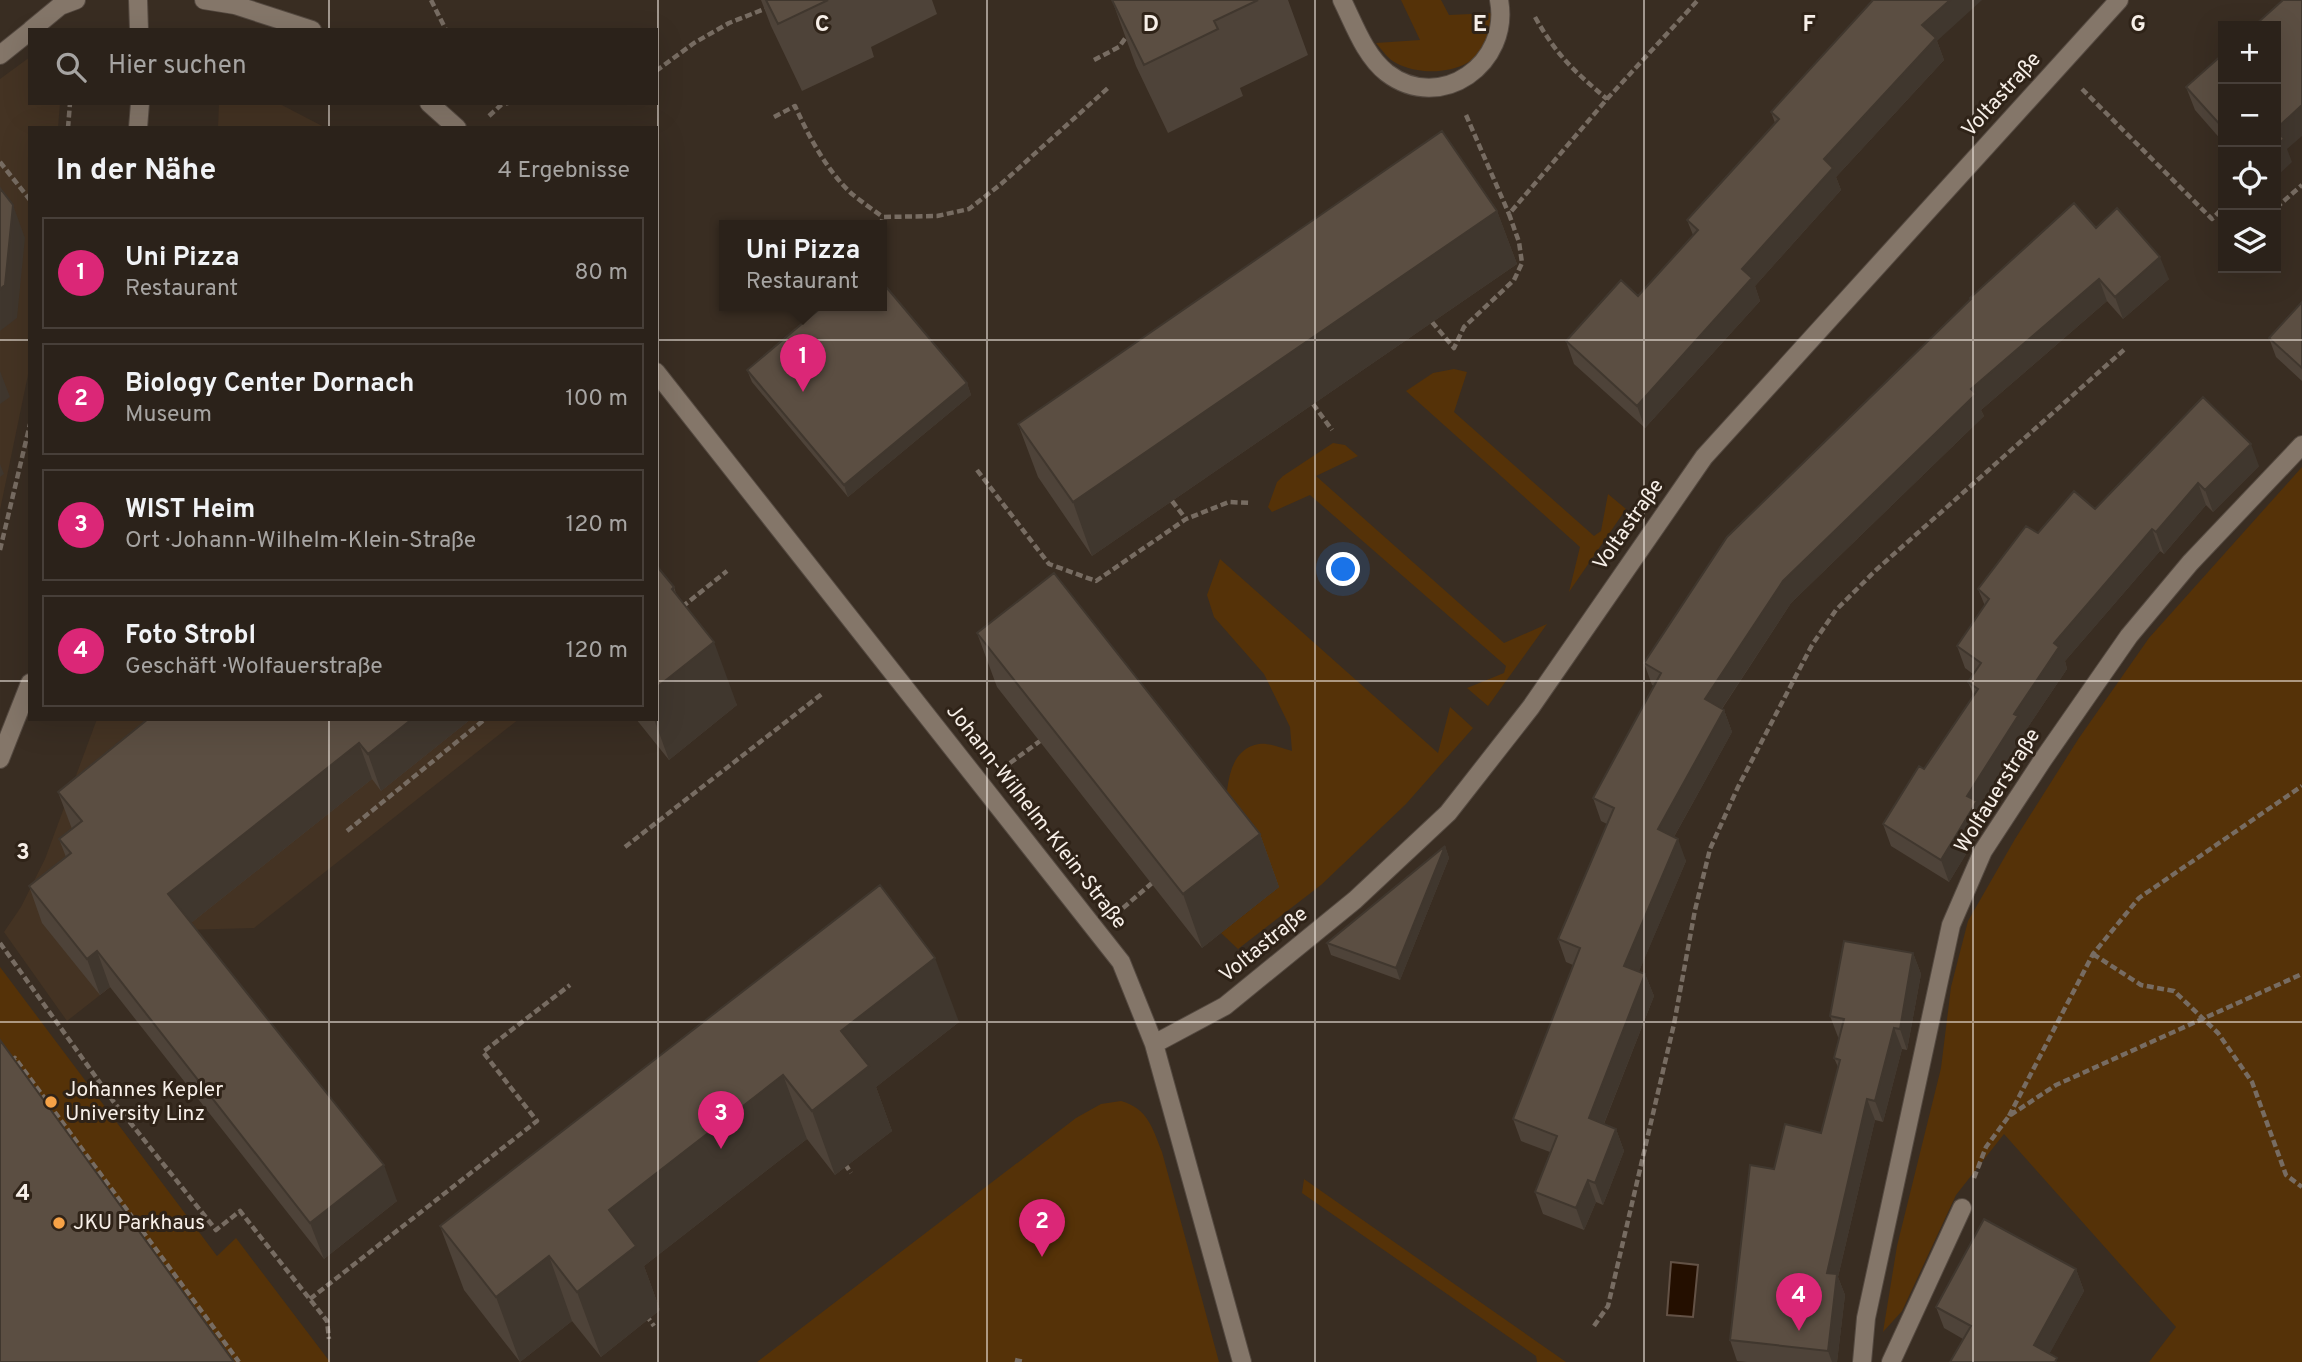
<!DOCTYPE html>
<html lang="de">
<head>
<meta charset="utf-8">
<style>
	:root { --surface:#2b221a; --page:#332a23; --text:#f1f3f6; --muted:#a6a4a2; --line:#473f39; --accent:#db2777 }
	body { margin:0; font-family:Overpass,sans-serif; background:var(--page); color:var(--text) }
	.controls { position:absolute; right:21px; top:21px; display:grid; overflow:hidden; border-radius:0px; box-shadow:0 7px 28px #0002 }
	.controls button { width:63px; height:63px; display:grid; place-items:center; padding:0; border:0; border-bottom:2px solid var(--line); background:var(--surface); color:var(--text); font:35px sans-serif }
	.you { position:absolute; left:1344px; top:570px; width:24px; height:24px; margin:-18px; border:5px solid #fff; border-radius:50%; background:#1a73e8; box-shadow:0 0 0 10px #1a73e833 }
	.badge { display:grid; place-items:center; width:46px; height:46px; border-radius:50%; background:var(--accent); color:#fff; font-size:23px; font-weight:700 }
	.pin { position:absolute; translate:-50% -58px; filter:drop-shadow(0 2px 4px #0008) }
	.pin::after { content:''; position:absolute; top:37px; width:24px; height:21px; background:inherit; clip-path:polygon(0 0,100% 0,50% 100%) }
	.popup { position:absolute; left:719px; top:220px; width:168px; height:91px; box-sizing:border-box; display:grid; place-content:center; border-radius:0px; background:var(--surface); filter:drop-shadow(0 2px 5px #0005); font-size:23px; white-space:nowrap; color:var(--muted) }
	.popup b { font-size:26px; color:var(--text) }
	.popup::after { content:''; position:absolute; left:50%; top:100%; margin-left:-14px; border:14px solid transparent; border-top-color:var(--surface) }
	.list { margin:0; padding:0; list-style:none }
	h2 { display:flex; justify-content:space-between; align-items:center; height:91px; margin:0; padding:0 28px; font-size:30px }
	h2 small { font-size:23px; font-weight:400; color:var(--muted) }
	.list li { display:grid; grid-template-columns:46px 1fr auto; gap:21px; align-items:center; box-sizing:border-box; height:112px; margin:0 14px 14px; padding:0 14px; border:2px solid var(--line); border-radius:0px }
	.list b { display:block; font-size:26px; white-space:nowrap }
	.list p { margin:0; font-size:23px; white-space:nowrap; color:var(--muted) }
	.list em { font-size:23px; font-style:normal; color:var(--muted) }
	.icon { flex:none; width:38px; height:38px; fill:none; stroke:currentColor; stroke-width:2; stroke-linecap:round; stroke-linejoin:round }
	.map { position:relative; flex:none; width:2302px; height:1362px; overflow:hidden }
	.search { position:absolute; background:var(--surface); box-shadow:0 7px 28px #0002; left:28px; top:28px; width:630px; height:77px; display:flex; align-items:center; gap:18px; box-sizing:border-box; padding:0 24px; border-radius:0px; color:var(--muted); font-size:26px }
	.panel { position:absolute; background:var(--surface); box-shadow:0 7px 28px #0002; left:28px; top:126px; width:630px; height:595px; border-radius:0px }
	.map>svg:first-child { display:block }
	.built { fill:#443323 }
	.green { fill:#553208 }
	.water { fill:#240f00; stroke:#635246; stroke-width:2 }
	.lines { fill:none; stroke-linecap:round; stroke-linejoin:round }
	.lane-casing { stroke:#544940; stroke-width:20 }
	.street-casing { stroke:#544940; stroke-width:20 }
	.path { stroke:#776c62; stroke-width:4.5; stroke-dasharray:7 3.5; stroke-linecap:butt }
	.lane { stroke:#847669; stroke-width:18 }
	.street { stroke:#847669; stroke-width:18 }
	.wall { fill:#4e4339 }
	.shaded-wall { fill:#40372e }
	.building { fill:#5b4e42; stroke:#40372e; stroke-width:2 }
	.grid { fill:none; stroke:#f7efe8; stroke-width:2; stroke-opacity:0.55 }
	.poi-dot { fill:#f6a247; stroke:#2f2318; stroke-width:2.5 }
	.labels { text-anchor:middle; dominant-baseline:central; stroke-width:6; stroke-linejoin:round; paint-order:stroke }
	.street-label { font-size:21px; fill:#f7efe8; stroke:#2f2318 }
	.poi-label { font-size:21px; fill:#f7efe8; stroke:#2f2318; text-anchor:start }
	.grid-label { font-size:23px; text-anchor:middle; font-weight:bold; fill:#f7efe8; stroke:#2f2318; stroke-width:6; stroke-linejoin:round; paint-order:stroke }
</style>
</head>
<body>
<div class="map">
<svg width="2302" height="1362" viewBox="0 0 2302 1362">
	<rect width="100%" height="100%" fill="#392d22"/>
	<path class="built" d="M30 57V103H60L58 128H30V365L0 510V79Z
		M219 103H278L326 128H218Z
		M97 719H519L254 928 183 930 67 1021 4 932 21 907 45 859Z"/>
	<path class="green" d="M1401 0H1441L1449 15 1494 13C1493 20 1493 28 1491 35 1479 73 1426 79 1396 63 1388 59 1382 50 1376 43L1420 40Z
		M1454 369 1467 372 1454 412 1594 536 1601 531 1608 494 1626 509 1569 592 1580 547 1406 391 1433 373Z
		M1333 443 1345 445 1358 456 1316 476 1504 643 1547 624 1488 706 1467 688 1504 673 1506 666 1310 495 1272 512 1268 507 1277 482 1283 476Z
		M2302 467V1362H2149L2176 1327 2004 1134 1956 1195 1902 1311 1883 1332 1897 1246 1941 1068 1951 987 1968 921 2015 839 2079 738 2149 638Z
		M1220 559 1438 753 1450 707 1473 728 1406 804 1321 885 1238 949 1221 933 1279 887 1225 818C1227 792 1226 749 1259 744 1268 742 1283 749 1292 751L1290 727 1264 674 1214 617 1207 595Z
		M0 967 217 1256 236 1238 330 1362H219L0 1094Z
		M1121 1101C1148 1109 1152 1127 1162 1152L1219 1362H757L1076 1118 1101 1104Z
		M1304 1179 1566 1362H1537L1536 1356 1302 1193Z"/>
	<path class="water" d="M1671 1262 1698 1265 1693 1317 1667 1315Z"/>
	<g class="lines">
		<defs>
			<path id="lane" d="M1891 1362 1962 1208"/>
			<path id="street" d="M138 0 139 30
				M204 0 235 5 312 30
				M1342 0C1354 24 1365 56 1387 73 1441 114 1511 63 1499 0
				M31 30 60 6 76 0
				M0 55 30 31
				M429 103 457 128
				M138 128 140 103
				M656 372 1121 962 1154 1044 1242 1362
				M0 759 30 683
				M1154 1044 1225 1006 1355 900 1448 813 1531 707 1704 457 2119 0
				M1862 1362 1866 1318 1951 925 1983 851 2042 761 2129 636 2190 563 2302 445"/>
		</defs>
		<use href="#lane" class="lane-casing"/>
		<use href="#street" class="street-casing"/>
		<path class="path" d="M431 0 446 30
			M1535 17C1557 56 1574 71 1607 99
			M1094 60 1119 47 1129 33
			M656 71 694 43 729 23 767 8
			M2082 89 2212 219 2223 208
			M1466 115 1509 214
			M489 116 501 105 508 103
			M774 117 795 106C809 137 827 171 852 194 862 202 873 210 883 217
			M68 128 70 103
			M0 162 30 200
			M2276 206 2277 207 2302 185
			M880 226 883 217 937 216 969 209 1001 184 1108 88
			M1432 322 1454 348 1464 327 1514 280 1522 263 1519 242 1509 214 1607 99 1698 0
			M1313 404 1332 430
			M977 470 1049 564 1096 581 1186 519 1229 502 1251 503
			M1172 501 1186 519
			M0 550 30 424
			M682 607 727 571
			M1010 763 1040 741
			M347 831 485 719
			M625 847 823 693
			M1123 908 1152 883
			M0 943 113 1101 216 1230 240 1211 327 1321 329 1339
			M2093 954 2141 985 2174 991 2218 1033 2252 1082 2286 1175 2302 1187
			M11 1063 15 1058 239 1362
			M2009 1116 2093 954 2139 898 2302 786
			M845 1164 851 1173
			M1974 1178 1986 1147 2009 1116 2056 1085 2302 974
			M310 1299 537 1121 483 1052 570 985
			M646 1315 654 1326
			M1594 1326 1608 1306 1674 1024 1695 910 1710 849 1738 787 1812 645 1836 610 1876 570 2126 348
			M1015 1360 1024 1362"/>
		<use href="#lane" class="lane"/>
		<use href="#street" class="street"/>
	</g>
	<path class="wall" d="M761 0H932L937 14 871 47 874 57 802 91 771 26Z
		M1112 0H1288L1308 55 1240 88 1243 96 1168 133 1136 66Z
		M1937 41 1944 60 1836 177 1841 190 1755 286 1760 301 1645 428 1574 364 1566 341 1638 296 1693 235 1687 220 1775 123 1771 112Z
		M2223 54V142L2195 110 2186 87Z
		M1497 211 1517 264 1092 556 1038 477 1018 424Z
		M2096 228 2169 279 2123 319 2107 301 1981 410 1984 416 1791 603 1722 709 1724 710 1732 732 1674 837 1686 861 1639 971 1645 974 1654 996 1604 1124 1616 1129 1624 1151 1603 1205 1596 1202 1584 1230 1543 1214 1535 1192 1550 1152 1521 1141 1513 1119 1573 965 1566 962 1558 939 1607 824 1601 821 1593 798 1654 686 1652 685 1644 663 1970 300V298Z
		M2302 302V381L2276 357 2269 338Z
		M747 370 967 383 971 395 848 497 752 382Z
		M2259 466 2213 512 2206 505 2164 554 2160 551 2065 661 2067 669 2024 733 2026 738 1980 810 1985 823 1949 882 1891 846 1883 824 1924 769 1974 696 1968 682 1973 674 1965 668 1957 646 1985 606 1978 589 2038 533 2095 509Z
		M674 587 677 596 737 705 669 760 636 719H656Z
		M977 633 1260 834 1279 887 1202 948 997 687Z
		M148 719H471L381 791 372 779 191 923 397 1201 324 1259 110 987 100 995 42 923 29 886 66 857 59 839 72 829 58 792Z
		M1445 846 1449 858 1400 980 1331 955 1327 943Z
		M880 885 959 1022 876 1087 892 1131 835 1175 807 1139 644 1266 660 1310 601 1357 572 1321 520 1362 464 1290 440 1226Z
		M1913 953 1921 974 1907 1050 1902 1049 1883 1122 1875 1120 1838 1277 1845 1295 1837 1362H1747L1737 1361 1730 1340 1774 1169 1821 1133 1838 1067 1834 1058 1839 1038 1838 1037 1830 1016Z
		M2076 1269 2084 1291 2049 1354 1963 1339 1944 1328 1936 1307Z"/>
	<path class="shaded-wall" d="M1950 0H1982L1937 41 1944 60 1836 177 1841 190 1755 286 1760 301 1645 428 1637 406 1824 159 1922 25Z
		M2302 105V136L2287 149 2292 162 2276 177V129Z
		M13 205 25 238 17 318 0 331V289Z
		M1497 211 1517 264 1092 556 1073 502Z
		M2160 257 2169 279 2123 319 2115 297Z
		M2099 279 2107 301 1981 410 1984 416 1791 603 1713 722 1705 699 1783 581 1971 389Z
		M0 371 10 397 0 404Z
		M967 383 971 395 848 497 844 485Z
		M2251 444 2259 466 2213 512 2205 490Z
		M0 464 4 474 0 477Z
		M2198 483 2206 505 2164 554 2156 532Z
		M2152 529 2160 551 2065 661 2067 669 2024 733 2026 738 1980 810 1985 823 1949 882 1941 860 1967 796 2054 643Z
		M714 642 737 705 669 760 654 719H656V688Z
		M1724 710 1732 732 1666 851 1658 829Z
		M412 719H471L381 791 368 754Z
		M359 743 372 779 181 931 168 894Z
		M1260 834 1279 887 1202 948 1183 894Z
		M1678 839 1686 861 1632 988 1624 966Z
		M1445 846 1449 858 1400 980 1396 968Z
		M97 951 110 987 100 995 87 959Z
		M1913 953 1921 974 1907 1050 1900 1029Z
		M935 958 959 1022 876 1087 892 1131 835 1175 812 1111 841 1031Z
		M1645 974 1654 996 1597 1141 1589 1118Z
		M1894 1028 1902 1049 1883 1122 1875 1101Z
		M783 1075 807 1139 644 1266 660 1310 601 1357 577 1292 609 1210Z
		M1867 1099 1875 1120 1838 1277 1845 1295 1837 1362H1832L1828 1351 1827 1273Z
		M1616 1129 1624 1151 1603 1205 1595 1183Z
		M384 1165 397 1201 324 1259 310 1223Z
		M1588 1180 1596 1202 1584 1230 1576 1208Z
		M549 1256 572 1321 520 1362 496 1297Z
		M2076 1269 2084 1291 2045 1362 2034 1345Z"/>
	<path class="building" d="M766 0H828L778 24Z
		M1112 0H1258L1214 21 1218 29 1144 65Z
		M1873 0H1950L1922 25 1936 38 1824 159 1833 168 1742 269 1752 278 1637 406 1566 341 1621 280 1638 296 1698 230 1687 220 1779 119 1771 112Z
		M2283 0H2302V105L2276 129V26H2254Z
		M2223 54V128L2186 87Z
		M2276 129 2284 139 2276 146Z
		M1442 131 1497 211 1073 502 1018 424Z
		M0 188 13 205 5 285 0 289Z
		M2074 203 2096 228 2117 208 2160 257 2115 297 2099 279 1971 389 1976 394 1783 581 1705 699 1724 710 1658 829 1678 839 1624 966 1645 974 1589 1118 1616 1129 1595 1183 1588 1180 1576 1208 1535 1192 1557 1136 1513 1119 1580 948 1558 939 1614 808 1593 798 1661 673 1644 663 1727 537 1971 299 1970 298Z
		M882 282 967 383 844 485 747 370 823 306H882Z
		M2302 302V368L2269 338Z
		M2203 397 2251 444 2205 490 2198 483 2156 532 2152 529 2054 643 2059 647 2014 714 2018 716 1967 796 1977 801 1941 860 1883 824 1919 766 1924 769 1978 689 1968 682 1981 663 1957 646 1989 599 1978 589 2026 526 2038 533 2074 491 2095 509Z
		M656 565 674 587 672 589 714 642 656 688Z
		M1054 573 1260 834 1183 894 977 633Z
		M148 719H412L368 754 359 743 168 894 384 1165 310 1223 97 951 87 959 29 886 71 853 59 839 82 821 58 792Z
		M1445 846 1396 968 1327 943Z
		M880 885 935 958 841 1031 869 1066 812 1111 783 1075 609 1210 636 1246 577 1292 549 1256 496 1297 440 1226Z
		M1844 941 1913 953 1900 1029 1894 1028 1875 1101 1867 1099 1827 1273 1837 1274 1828 1351 1730 1340 1750 1165 1774 1169 1785 1124 1821 1133 1840 1060 1834 1058 1844 1019 1830 1016Z
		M0 1040 234 1362H0Z
		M1984 1219 2076 1269 2034 1345 2057 1358 2055 1362H1950L1971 1326 1936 1307Z"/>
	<path class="grid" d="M329 0V30M658 0V1362M987 0V1362M1315 0V1362M1644 0V1362M1973 0V1362M329 103V128M0 340H30M656 340H2302M0 681H30M656 681H2302M329 719V1362M0 1022H2302"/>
	<g class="poi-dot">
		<circle cx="51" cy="1102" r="7"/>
		<circle cx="59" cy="1223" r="7"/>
	</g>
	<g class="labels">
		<g class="street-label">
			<text transform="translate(2002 95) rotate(-48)">Voltastraße</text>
			<text transform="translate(1629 525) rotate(-55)">Voltastraße</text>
			<text transform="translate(1998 791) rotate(-58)">Wolfauerstraße</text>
			<text transform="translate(1036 817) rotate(52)">Johann-Wilhelm-Klein-Straße</text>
			<text transform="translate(1264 945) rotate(-39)">Voltastraße</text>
		</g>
		<g class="poi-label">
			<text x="65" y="1090">Johannes Kepler<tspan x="65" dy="24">University Linz</tspan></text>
			<text x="73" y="1223">JKU Parkhaus</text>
		</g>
	</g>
	<g class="grid-label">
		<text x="822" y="31">C</text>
		<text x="1151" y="31">D</text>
		<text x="1480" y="31">E</text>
		<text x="1809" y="31">F</text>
		<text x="2138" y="31">G</text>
		<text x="23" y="859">3</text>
		<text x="23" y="1200">4</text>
	</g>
</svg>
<div class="controls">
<button>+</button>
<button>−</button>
<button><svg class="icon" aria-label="locate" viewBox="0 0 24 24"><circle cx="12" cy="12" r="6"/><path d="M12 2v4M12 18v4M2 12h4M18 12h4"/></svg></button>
<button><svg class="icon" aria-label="layers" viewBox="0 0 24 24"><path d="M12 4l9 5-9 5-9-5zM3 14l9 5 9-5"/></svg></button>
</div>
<div class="you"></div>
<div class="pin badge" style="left:803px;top:392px">1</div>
<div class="popup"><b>Uni Pizza</b>Restaurant</div>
<div class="pin badge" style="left:1042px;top:1257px">2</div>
<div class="pin badge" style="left:721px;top:1149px">3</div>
<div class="pin badge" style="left:1799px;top:1331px">4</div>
<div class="search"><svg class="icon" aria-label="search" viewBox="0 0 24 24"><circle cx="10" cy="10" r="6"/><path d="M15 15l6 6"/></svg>Hier suchen</div>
<section class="panel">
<h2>In der Nähe<small>4 Ergebnisse</small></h2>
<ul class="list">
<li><span class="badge">1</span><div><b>Uni Pizza</b><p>Restaurant</p></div><em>80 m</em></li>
<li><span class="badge">2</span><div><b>Biology Center Dornach</b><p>Museum</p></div><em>100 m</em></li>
<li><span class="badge">3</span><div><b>WIST Heim</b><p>Ort · Johann-Wilhelm-Klein-Straße</p></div><em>120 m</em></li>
<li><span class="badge">4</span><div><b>Foto Strobl</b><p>Geschäft · Wolfauerstraße</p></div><em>120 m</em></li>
</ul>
</section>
</div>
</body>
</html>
